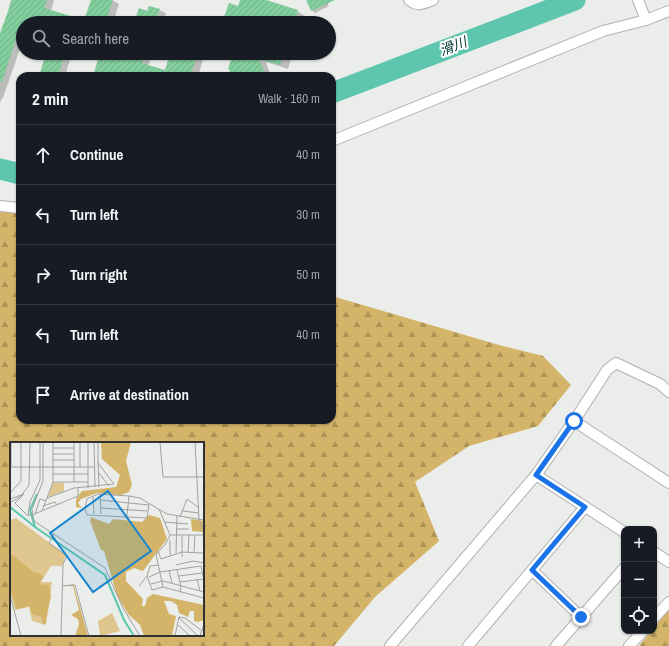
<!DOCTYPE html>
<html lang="en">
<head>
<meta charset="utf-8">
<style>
	:root { --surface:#171b24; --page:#242831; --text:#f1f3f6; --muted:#9ea1a6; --line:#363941 }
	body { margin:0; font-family:"Archivo Narrow","Noto Sans JP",sans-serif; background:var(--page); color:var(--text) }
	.controls { position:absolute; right:12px; bottom:12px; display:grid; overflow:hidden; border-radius:8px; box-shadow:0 1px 3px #0004 }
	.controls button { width:36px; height:36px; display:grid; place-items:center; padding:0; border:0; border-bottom:1px solid var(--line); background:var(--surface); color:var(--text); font:20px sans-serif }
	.stop { position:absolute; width:12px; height:12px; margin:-9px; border:3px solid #1a73e8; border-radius:50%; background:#fff }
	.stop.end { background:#1a73e8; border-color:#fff; box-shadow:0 1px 4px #0008 }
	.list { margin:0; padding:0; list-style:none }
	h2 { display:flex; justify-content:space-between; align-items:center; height:52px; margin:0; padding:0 16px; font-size:17px }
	h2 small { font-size:13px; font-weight:400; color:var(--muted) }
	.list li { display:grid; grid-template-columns:26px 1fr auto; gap:12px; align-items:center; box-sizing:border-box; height:60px; padding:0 16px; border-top:1px solid var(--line) }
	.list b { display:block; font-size:15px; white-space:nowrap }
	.list em { font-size:13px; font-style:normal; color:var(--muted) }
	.icon { flex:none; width:22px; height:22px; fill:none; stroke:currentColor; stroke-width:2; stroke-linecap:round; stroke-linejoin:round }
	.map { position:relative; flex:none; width:669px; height:646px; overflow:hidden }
	.search { position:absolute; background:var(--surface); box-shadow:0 1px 3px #0004; left:16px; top:16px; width:320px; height:44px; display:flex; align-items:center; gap:10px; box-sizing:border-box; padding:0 14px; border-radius:22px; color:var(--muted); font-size:15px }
	.panel { position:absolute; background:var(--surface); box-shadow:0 1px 3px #0004; left:16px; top:72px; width:320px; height:352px; border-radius:12px }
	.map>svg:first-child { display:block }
	.forest { fill:url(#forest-firs); fill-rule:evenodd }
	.shadow { fill:#0003 }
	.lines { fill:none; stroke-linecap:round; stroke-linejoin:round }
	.river { stroke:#5ec6af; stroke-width:21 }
	.building { fill:url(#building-hatch) }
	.street-casing { stroke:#b0b1af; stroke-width:12 }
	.street { stroke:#fff; stroke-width:10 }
	.route { stroke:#1a73e8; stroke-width:5 }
	.labels { text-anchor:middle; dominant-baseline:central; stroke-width:4; stroke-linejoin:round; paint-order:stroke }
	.water-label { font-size:14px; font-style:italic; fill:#01342b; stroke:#fff }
	.inset-river { fill:none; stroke:#5ec6af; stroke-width:2 }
	.inset-road { fill:none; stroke:#a0a2a0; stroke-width:1 }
	.view { fill:#1485ce; fill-opacity:0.15; stroke:#1485ce; stroke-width:2 }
	.inset-edge { fill:none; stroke:#303130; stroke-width:2 }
</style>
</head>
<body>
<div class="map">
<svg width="669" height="646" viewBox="0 0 669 646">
	<defs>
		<pattern id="forest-firs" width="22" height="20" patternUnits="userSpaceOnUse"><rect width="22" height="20" fill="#d4b468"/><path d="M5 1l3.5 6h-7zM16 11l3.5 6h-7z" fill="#ac9356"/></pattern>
		<pattern id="building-hatch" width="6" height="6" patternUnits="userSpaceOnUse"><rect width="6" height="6" fill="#83ce9d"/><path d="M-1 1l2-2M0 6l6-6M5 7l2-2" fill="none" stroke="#71b188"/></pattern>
	</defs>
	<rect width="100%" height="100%" fill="#ebedea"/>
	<path class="forest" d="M0 206 20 212V420H332V296L499 345 543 356 571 385 538 426 469 446 415 482 439 541 375 597 334 646H0ZM11 443H203V635H11Z
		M669 609V646H639L651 631H654V627Z"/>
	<path class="shadow" d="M11 0H54L51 11 85 22 92 0H112L119 4 113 23H23V40L3 98H2L0 103V36L10 7 9 6Z
		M241 0H263L297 11 305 16 303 23H227L238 7Z
		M307 0H326L329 6 315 13 311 10Z
		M159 10 166 13 163 23H135L148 13Z
		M47 53H72L65 76H40Z
		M75 53H110L124 58 125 53H153L148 66 165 71 171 53H205L198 76H94L99 61Z
		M234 53H293L288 69 266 62 271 76H236L230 73Z"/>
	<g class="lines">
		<path class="river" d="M332 93 575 0
			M0 169 20 174"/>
	</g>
	<path class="building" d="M12 0H47L44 8 84 20 91 0H113L105 23H23V34L18 33 2 82 0 81V33Z
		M240 0H266L298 10 294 23H226L227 18 224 17 229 3 238 6Z
		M306 0H335L311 11Z
		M149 6 160 9 155 23H134L139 8 147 11Z
		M46 53H65L58 76H39Z
		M100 53H113L123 56 124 53H145L142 63 165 70 170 53H198L190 76H93Z
		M233 53H284L280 65 259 59 266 76H238L229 73 230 70 228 69Z"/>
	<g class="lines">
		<defs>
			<path id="street" d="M409 0C418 7 423 4 433 0
				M638 0 646 20
				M332 141 603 31 646 20 669 11
				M0 206 20 208
				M574 421 669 483
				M536 475 624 532
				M654 552 669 562
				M532 570 581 617
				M654 618 669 602
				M390 646 536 475 574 421 607 370 616 363 660 384 669 392
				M468 646 585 507
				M556 646 624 568
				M629 646 643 631"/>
		</defs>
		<use href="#street" class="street-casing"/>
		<use href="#street" class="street"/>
	</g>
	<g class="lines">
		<path class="route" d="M574 421 536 475 585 507 532 570 581 617"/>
	</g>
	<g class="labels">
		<g class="water-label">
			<text transform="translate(453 46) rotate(-21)">滑川</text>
		</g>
	</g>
	<g transform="translate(10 442)">
		<rect width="194" height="194" fill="#ebedea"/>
		<path d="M43 41H54V49L38 55ZM6 76 56 113 52 124H41L31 140H42L36 183 22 179 19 165 5 168 0 149V78Z" fill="#dfc68e"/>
		<path d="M91 0H121L116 19 122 43 119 50 111 53 87 51 71 57 68 61 72 66 66 65V57L72 49 106 45 110 33 92 17ZM139 73 150 76 157 97 133 129 124 126 116 130V139L133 157 132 164H135L137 156 143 152 194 163V178L188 180 184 179V169H180L178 175 169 171 167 163 161 159H154L159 172 166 174 162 194H134L130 183 118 172 107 153 94 109 91 108 80 79 81 75 99 82 103 77 132 80ZM181 77 194 79V90L182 89ZM0 113H3L23 130 31 132 33 135 29 142 39 143 41 154 35 182 32 181V175L22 172 20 164 6 167 0 146ZM63 142 64 144 78 194H65L69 182 68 177 61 173 69 168 63 144 59 143Z" fill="#d4b468"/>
		<path d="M21 94 43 109V119L36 127 22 126 5 112 9 98ZM102 171 110 189 90 194 88 179Z" fill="#dfc68e"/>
		<path class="inset-river" d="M0 65 25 85 95 133 114 178 124 194M25 85 20 68 27 52"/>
		<path class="inset-road" d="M1 0V25M33 0V39L22 67 24 79 95 126 113 166 130 194M64 0V40M70 0V25M78 0V46M84 0 85 45M150 0 153 35H194M185 0 189 77 194 89M43 6H64M43 12H63M43 18H64M88 21 89 45M0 25H85M89 31 99 44M43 32H78M43 40H78M0 51 11 39V0M90 52 91 72M83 54 84 72M37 56 64 46 104 42 88 21V0M0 57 14 52 5 61 17 73H22L68 54V46M90 58 139 63M0 61 11 54 19 43 20 0M139 62 137 76 77 73 75 67 77 57 88 52 119 54 130 56 135 59 157 72 194 78M33 64 45 60 47 63M91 66 137 69M149 67 160 93 155 103 146 112 153 145M32 69 43 40V0M173 69 189 71M25 72 30 57 36 59M18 74 20 60 30 38V0M117 74 119 54M170 75 177 57 189 66M154 80 178 82M166 87H179M44 92 39 101 57 114 53 122 51 194M160 93H194M148 109 151 117 172 110 194 111M178 110 179 93M184 110 185 93M166 111 167 74M160 113V98M172 115V93M166 123 183 119 194 121M191 124 194 138M159 128 162 141M167 128 171 144 170 150M137 134 142 148 153 145 194 156M169 134 192 131M139 135 150 130 191 124M187 137 190 149M170 140 194 137M141 142 153 139 194 150M52 144 65 143 79 194M129 144 137 134 140 124 149 123M0 153 11 194M169 176 188 194M167 182 180 194M100 194H113M165 194 169 175 175 176 192 189M190 194 194 182"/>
		<path class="view" d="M98 49 141 109 83 150 40 91Z"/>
		<rect width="194" height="194" class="inset-edge"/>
	</g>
</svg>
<div class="controls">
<button>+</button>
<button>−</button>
<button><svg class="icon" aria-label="locate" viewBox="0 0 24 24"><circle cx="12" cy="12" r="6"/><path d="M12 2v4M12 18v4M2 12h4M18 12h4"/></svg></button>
</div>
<div class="stop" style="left:574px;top:421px"></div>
<div class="stop end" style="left:581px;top:617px"></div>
<div class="search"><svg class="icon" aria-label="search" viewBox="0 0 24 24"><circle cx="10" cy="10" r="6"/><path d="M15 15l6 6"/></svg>Search here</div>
<section class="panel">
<h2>2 min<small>Walk · 160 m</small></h2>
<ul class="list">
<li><svg class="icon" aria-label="ahead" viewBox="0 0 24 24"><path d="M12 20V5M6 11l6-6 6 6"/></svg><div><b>Continue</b></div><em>40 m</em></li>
<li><svg class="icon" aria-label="left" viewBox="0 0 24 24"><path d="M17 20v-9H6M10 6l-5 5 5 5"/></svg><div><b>Turn left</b></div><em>30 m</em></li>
<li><svg class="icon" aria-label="right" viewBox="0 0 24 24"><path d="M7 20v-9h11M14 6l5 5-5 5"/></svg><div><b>Turn right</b></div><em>50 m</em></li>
<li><svg class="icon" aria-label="left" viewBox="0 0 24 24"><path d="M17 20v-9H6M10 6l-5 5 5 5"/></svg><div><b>Turn left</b></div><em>40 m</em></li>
<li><svg class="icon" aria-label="arrive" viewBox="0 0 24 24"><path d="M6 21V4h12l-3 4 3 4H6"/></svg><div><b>Arrive at destination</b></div></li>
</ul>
</section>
</div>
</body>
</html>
